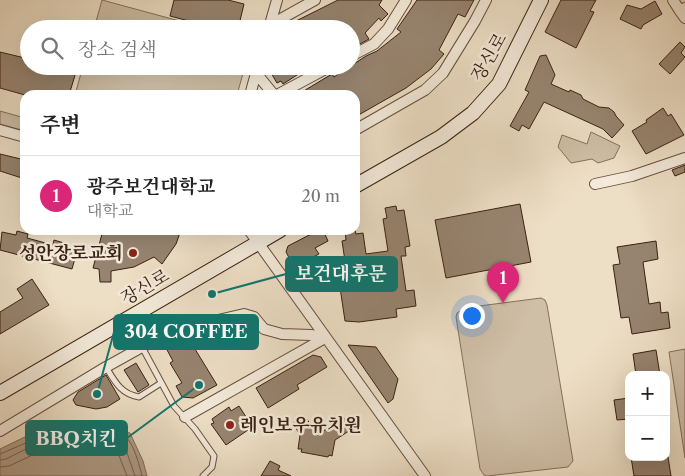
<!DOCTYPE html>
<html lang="ko">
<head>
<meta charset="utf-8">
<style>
	:root { --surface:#fff; --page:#f6f6f6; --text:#222; --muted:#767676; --line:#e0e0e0; --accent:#db2777 }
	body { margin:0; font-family:"Libre Caslon Text","Noto Serif KR",serif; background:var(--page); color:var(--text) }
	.controls { position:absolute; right:15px; bottom:15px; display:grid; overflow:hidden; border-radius:10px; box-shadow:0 5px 20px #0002 }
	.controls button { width:45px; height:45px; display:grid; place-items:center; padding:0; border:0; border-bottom:1px solid var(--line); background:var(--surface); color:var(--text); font:25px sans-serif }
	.you { position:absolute; left:471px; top:315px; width:18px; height:18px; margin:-12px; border:4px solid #fff; border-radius:50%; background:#1a73e8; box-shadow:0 0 0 8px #1a73e833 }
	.badge { display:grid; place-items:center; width:32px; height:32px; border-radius:50%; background:var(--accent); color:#fff; font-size:16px; font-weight:700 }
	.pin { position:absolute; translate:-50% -41px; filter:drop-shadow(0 1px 2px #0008) }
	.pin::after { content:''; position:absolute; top:26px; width:18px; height:15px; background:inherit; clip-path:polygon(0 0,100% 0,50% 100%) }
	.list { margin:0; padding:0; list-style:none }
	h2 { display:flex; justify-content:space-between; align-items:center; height:65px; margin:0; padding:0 20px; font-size:21px }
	h2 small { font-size:16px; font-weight:400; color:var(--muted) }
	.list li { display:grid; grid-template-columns:32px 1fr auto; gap:15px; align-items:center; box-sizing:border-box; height:80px; padding:0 20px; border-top:1px solid var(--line) }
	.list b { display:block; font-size:19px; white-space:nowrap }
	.list p { margin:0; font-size:16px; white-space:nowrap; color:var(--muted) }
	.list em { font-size:16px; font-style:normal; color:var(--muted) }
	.icon { flex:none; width:28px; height:28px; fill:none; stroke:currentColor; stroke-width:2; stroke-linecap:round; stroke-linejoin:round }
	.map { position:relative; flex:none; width:685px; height:476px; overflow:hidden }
	.search { position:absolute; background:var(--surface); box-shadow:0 5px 20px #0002; left:20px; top:20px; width:340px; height:55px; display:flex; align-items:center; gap:12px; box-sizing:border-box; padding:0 18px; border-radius:28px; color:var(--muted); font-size:19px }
	.panel { position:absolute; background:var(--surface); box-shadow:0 5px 20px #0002; left:20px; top:90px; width:340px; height:145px; border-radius:15px }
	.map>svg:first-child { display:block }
	.green { fill:#cfbfa7; stroke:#84705c }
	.water { fill:#b09e89; stroke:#816c59 }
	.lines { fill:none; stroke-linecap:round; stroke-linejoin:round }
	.shore { stroke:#75604e; stroke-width:1 }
	.building { fill:#978470; stroke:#3a2112 }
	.lane-casing { stroke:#67503f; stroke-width:7 }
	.street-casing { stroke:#67503f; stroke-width:12 }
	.secondary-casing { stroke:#3a2112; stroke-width:16 }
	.lane { stroke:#f3eada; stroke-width:5 }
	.street { stroke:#f3eada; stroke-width:10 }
	.secondary { stroke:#f3eada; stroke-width:14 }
	.poi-dot { fill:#8f2418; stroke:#f3eada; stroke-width:2 }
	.labels { text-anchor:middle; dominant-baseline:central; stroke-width:5; stroke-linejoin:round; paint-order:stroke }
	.street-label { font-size:18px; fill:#3a2112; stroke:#f3eada }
	.poi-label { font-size:18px; font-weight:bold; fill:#3a2112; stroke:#f3eada; text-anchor:end }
	.leader { fill:none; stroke:#0f766e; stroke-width:2 }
	.callout-dot { fill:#0f766e; stroke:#f3eada; stroke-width:2 }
	.callout { fill:#0f766e; stroke:#0f766e; stroke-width:2 }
	.callout-label { font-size:19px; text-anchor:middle; font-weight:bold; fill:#fff }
</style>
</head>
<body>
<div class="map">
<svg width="685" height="476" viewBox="0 0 685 476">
	<rect width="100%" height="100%" fill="#eddfc6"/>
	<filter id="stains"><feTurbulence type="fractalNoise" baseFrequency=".004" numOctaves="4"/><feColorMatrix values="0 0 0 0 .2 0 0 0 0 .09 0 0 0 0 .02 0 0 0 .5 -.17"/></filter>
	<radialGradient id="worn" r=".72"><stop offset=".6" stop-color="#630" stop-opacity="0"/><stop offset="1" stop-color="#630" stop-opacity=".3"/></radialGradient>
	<path class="green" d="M102 0 209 29H94Z
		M83 66H245L237 95H75Z
		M0 111 25 118V131L0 124Z
		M591 132 620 146 614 158 598 163 592 159 571 163 558 147 562 135 587 144Z
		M541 298 545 300 547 305 573 461 568 467 487 476 484 475 480 469 456 317 457 313 464 308Z
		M685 349V458L669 352Z"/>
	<path class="water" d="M56 425C70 428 84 435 98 436 109 437 119 430 130 433L143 461 147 476H0V449L29 435Z"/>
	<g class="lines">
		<path class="shore" d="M0 454 56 430 97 441H107L125 436C134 444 139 464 142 476
			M0 460 6 459 34 445 56 436 96 447 108 448 121 444 126 450 135 476
			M0 467 9 466 56 444 96 455H107L118 453 127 476"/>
	</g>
	<path class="building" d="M174 0H228L244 4 238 29H219L170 16Z
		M338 0H382L379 5 388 14 381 21 379 18 365 33 369 39 360 44 351 29H341L337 23 327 29H280Z
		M417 0H474L465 17 458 14 439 50 444 54 431 69 406 88 355 117V95H297L332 74 334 77 366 56 377 51 401 32 397 29Z
		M561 0H596L590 11 594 12 576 48 545 32Z
		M655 1 662 14 643 25 641 29 620 19 627 5 641 9Z
		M680 42 685 47 681 53 685 57 670 74 659 64Z
		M0 52 29 59V66H71L70 70 76 72 69 95H25L0 88Z
		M546 55 555 75 551 84 569 92 570 90 581 95 583 99 599 107 609 108 614 112 616 116 624 125 612 138 603 129 544 102 529 129 522 125 519 131 510 126 529 92 525 90 540 56Z
		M267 66H311L283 84 281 81 277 83Z
		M663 108 668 116 671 114 684 135 646 154 632 131 647 122 646 120Z
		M0 154 25 160V179L0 171Z
		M685 165V172L675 176 672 170Z
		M520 204 531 262 446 278 435 220Z
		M396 206 397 211 404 210 410 246 405 247 406 256H401L406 291 414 290 416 306 396 309 397 317 359 322 345 321 338 274 342 273 340 262 345 261 342 241 346 240 345 231 355 230 356 234 363 233 366 254 388 251 383 219 387 218 385 208Z
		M103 230H181L176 244 162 264 154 257 134 267 111 271V282H100L99 269 93 268Z
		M319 230H323L328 241 315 248 319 254 294 267 286 252 288 246Z
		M17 231 28 234 27 238 53 245 54 240 64 243 63 247 77 251 72 269 0 250 2 232 16 235Z
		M656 241 658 259 643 262 649 304 660 302 661 313 668 312 670 328 632 334 629 317 621 318 613 265 620 264 617 247Z
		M32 279 49 305 0 334V312L23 298 17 289Z
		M187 336 217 385 193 398 182 397 176 386 182 383 170 363 173 361 166 348Z
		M348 345 376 347 398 379 393 399 388 403Z
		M656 350 660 375H636L633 354Z
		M313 355 321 357 327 367 297 385 299 389 268 408 256 388Z
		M136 363 149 385 138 392 124 370Z
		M106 375 120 399 107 407 96 409 76 405 73 400 78 392Z
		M629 398V419L617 420 614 400Z
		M239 406 250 423 245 426 248 430 226 445 211 424 214 423 212 419 229 407 231 411Z
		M305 416 317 435 344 418 352 429 335 440 332 456 329 455 328 457 301 452 302 449H298L300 435 293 423Z
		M631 457H668L671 476H634Z
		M270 461 280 466 278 470 291 476H261Z"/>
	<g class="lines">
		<defs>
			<path id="lane" d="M142 347 174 406 195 429 214 456 212 467 203 476
				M106 367C115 382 121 394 139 397L161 383"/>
			<path id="street" d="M673 0 680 11
				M685 8 680 11 685 18
				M270 25 315 0
				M269 28 277 0
				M351 56 374 44 388 29 406 0
				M256 73 274 95
				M250 95 258 66
				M277 95 331 66
				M0 130 25 137
				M355 130 425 90 443 73 475 21 486 0
				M595 184 632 176 685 158
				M249 230 425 476
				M185 417 325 338
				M0 431 106 367 142 347 169 333 192 326 244 314 254 317 264 329 282 334 311 335 325 338"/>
			<path id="secondary" d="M355 186 441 137 473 113 499 84 541 0
				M0 393 280 230"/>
		</defs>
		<use href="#lane" class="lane-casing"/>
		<use href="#street" class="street-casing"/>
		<use href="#secondary" class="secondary-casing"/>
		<use href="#lane" class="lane"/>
		<use href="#street" class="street"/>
		<use href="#secondary" class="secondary"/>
	</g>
	<g class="poi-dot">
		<circle cx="133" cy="253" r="5"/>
		<circle cx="230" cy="425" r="5"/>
	</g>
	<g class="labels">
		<g class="street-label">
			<text transform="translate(489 57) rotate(-60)">장신로</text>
			<text transform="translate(145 287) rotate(-30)">장신로</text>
		</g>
		<g class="poi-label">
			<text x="123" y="253">성안장로교회</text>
			<text x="240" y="425" text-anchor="start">레인보우유치원</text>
		</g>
	</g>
	<path class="leader" d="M212 294L286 274M97 394L114 332M199 385L127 438"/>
	<g class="callout-dot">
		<circle cx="212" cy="294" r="5"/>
		<circle cx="97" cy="394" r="5"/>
		<circle cx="199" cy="385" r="5"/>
	</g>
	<g class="callout">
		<rect x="286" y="257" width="111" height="34" rx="5"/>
		<rect x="114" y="315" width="144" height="34" rx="5"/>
		<rect x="26" y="421" width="101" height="34" rx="5"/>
	</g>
	<g class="callout-label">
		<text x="341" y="280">보건대후문</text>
		<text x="186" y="338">304 COFFEE</text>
		<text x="76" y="445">BBQ치킨</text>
	</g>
	<rect width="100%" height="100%" filter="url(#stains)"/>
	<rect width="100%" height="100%" fill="url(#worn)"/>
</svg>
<div class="controls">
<button>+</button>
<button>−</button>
</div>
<div class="you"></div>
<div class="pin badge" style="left:503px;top:303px">1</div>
<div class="search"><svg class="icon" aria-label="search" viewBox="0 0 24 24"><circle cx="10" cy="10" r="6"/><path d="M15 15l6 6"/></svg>장소 검색</div>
<section class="panel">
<h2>주변<small></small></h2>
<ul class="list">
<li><span class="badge">1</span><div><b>광주보건대학교</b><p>대학교</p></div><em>20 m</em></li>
</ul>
</section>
</div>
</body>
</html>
